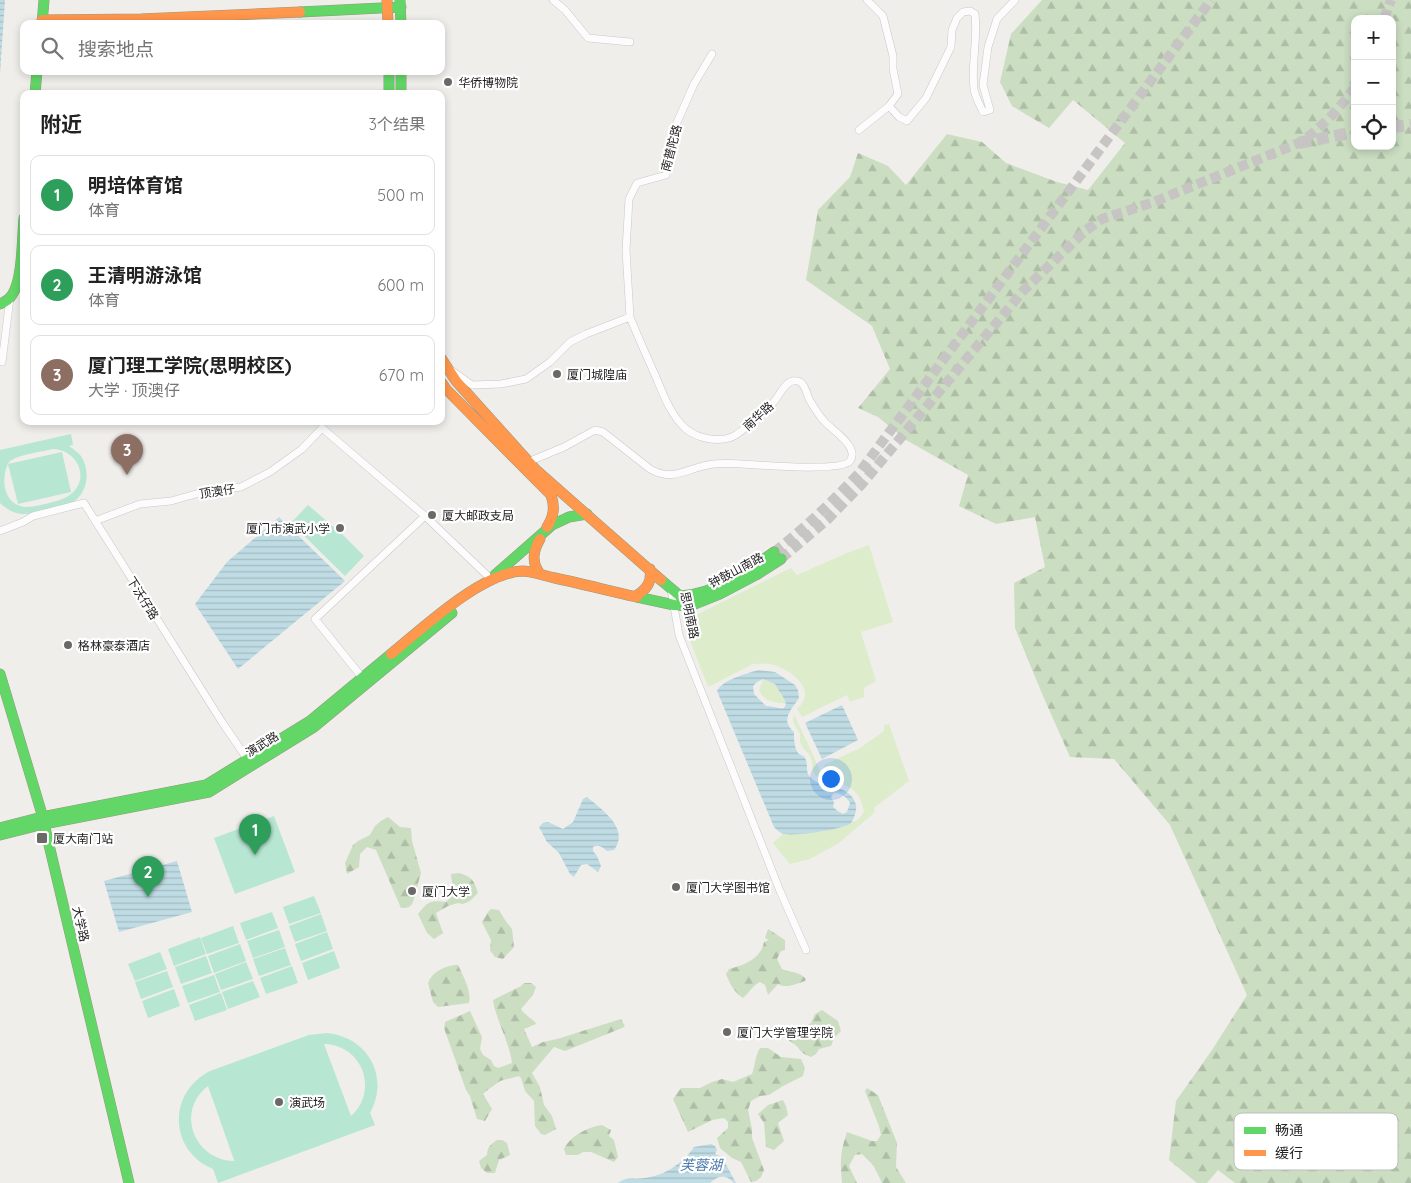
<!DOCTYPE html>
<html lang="zh">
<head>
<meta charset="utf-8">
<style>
	:root { --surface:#fff; --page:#f6f6f6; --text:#222; --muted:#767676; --line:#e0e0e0; --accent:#6a6968 }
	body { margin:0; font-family:Quicksand,"Noto Sans SC",sans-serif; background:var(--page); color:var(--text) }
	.controls { position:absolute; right:15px; top:15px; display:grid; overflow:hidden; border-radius:10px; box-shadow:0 2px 8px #0003 }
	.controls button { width:45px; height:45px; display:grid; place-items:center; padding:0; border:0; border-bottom:1px solid var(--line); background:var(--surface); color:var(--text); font:25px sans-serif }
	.you { position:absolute; left:830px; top:778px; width:18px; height:18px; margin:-12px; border:4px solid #fff; border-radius:50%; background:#1a73e8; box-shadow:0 0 0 8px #1a73e833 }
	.badge { display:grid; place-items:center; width:32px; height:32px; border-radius:50%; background:var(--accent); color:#fff; font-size:16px; font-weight:700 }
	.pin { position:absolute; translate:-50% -41px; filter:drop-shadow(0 1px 2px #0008) }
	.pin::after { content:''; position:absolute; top:26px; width:18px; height:15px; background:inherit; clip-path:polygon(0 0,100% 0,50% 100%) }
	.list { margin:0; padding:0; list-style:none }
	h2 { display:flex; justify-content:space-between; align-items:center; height:65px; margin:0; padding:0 20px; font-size:21px }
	h2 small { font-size:16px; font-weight:400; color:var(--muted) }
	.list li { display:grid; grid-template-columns:32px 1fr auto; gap:15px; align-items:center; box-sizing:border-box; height:80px; margin:0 10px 10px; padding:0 10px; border:1px solid var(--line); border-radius:10px }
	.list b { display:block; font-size:19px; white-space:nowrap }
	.list p { margin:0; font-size:16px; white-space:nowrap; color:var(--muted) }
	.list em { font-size:16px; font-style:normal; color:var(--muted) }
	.icon { flex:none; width:28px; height:28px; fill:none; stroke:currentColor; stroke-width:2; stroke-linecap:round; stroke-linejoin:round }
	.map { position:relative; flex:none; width:1411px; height:1183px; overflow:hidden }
	.search { position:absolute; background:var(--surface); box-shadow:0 2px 8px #0003; left:20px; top:20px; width:425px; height:55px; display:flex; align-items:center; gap:12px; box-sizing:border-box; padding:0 18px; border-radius:10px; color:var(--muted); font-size:19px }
	.panel { position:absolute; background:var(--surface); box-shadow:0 2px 8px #0003; left:20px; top:90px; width:425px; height:335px; border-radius:10px }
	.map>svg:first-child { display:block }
	.grass { fill:#ddeccb }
	.forest { fill:url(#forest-firs); fill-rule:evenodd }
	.pitch { fill:#b7e6d2; fill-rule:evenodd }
	.water { fill:url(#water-rules); fill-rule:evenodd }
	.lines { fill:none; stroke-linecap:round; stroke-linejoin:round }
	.secondary-tunnel { stroke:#c7c5c3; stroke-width:10; stroke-dasharray:10 5; stroke-linecap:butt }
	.highway-tunnel { stroke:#c7c5c3; stroke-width:12; stroke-dasharray:12 6; stroke-linecap:butt }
	.street-casing { stroke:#c9c8c7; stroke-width:8 }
	.fast-casing { stroke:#999a82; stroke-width:11 }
	.slow-casing { stroke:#999a82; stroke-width:11 }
	.street { stroke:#fdfcfc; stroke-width:7 }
	.fast { stroke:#63d668; stroke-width:10 }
	.slow { stroke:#ff974d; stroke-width:10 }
	.poi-dot { fill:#6a6968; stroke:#fff; stroke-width:2 }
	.labels { text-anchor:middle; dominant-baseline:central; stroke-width:4.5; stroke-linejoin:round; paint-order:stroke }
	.poi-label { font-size:12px; fill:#222; stroke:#fff; text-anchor:start }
	.street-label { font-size:12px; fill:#222; stroke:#fff }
	.water-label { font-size:14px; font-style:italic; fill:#4a7aab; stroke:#fff }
	.key { fill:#fff; stroke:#bdbdbd; stroke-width:1 }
	.key-label { font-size:14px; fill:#222 }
</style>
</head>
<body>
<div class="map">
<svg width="1411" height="1183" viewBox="0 0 1411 1183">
	<defs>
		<pattern id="forest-firs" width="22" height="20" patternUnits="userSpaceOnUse" patternTransform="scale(1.25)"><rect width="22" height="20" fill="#cbdec1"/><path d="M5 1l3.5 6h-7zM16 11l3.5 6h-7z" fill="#aebea6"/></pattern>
		<pattern id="water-rules" width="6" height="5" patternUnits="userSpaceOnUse" patternTransform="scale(1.25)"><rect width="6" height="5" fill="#bfdbe3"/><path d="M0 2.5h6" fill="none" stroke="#a4bcc2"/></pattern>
	</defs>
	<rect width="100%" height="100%" fill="#f0eeeb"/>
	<path class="grass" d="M869 545 893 622 861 632 876 681 864 688V697L850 702 847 695 802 717 797 709C817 691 795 673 777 666 770 663 761 663 753 664L708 687 689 638 699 630 698 614 791 568 797 575 847 553Z
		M763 679 775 684C779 692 784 696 786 704 774 702 765 703 759 690Z
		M794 714 824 779 816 776 813 771 812 762 810 755 803 748 800 742V734L794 724 793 720Z
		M889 724 909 781 874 808 875 812 839 843 810 859 790 864 773 843 783 834 820 832 846 826 852 822 858 820 864 812C860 790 850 786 831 780L824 765 860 748 884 731V725Z"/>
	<path class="forest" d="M1042 0H1411V1183H1235L1218 1170 1207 1183H1197L1169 1160 1176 1101 1212 1050 1247 995 1170 825 1114 759 1070 757 1043 696 1015 628 1014 583 1045 567 1035 517 996 524 959 506 968 475 906 440 878 417 858 408 890 369 872 326 806 280 818 210 850 177 858 153 888 166 906 185 947 134 982 142 1006 163 1057 182 1088 190 1125 143 1073 100 1049 128 1012 106 1000 82 1011 34ZM1355 19H1392V146H1355Z
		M388 817 400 827 411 828 412 841 421 873 413 902C410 908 407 908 401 908L376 850 367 847 360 854 359 867 347 874 345 863 353 845 358 841 370 835 375 826 381 821Z
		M459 873C472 877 474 880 478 893L470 901 463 904 458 903 448 906 436 913 443 933 434 939 427 933 418 914C428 902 429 900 446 902L454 894 457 886 452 883 451 874Z
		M491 909 499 910 505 920 512 929 514 947 503 959 495 957 490 950 491 940 482 922 488 912Z
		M768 929 785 940V950L781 951 777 959 782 969C790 973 800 971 806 979L805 981C796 984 786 989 778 984L768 995 765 985 760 982C752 986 750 992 743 998 734 992 730 984 726 974L729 969C744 965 761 959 764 942L769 940 765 938Z
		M454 965H458C463 976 472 991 469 1003L438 1007 433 1002 428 983C432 972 443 967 454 965Z
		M524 983H531L536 987 533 995 521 1009 523 1012 535 1022 536 1024 524 1029 532 1047 543 1042 557 1039 621 1019 625 1026 622 1028 565 1051 554 1047 532 1073 540 1087 544 1105 552 1116 556 1129 545 1135 541 1134 535 1126 534 1101 525 1091 521 1078 519 1076 500 1081 485 1092 483 1094 492 1109 485 1121 477 1119 470 1096 466 1090 444 1028 445 1022 470 1011 482 1037 480 1049 483 1055 491 1060 494 1066 498 1068 512 1063C509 1040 496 1021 493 1000L521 986Z
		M822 1010 838 1021 841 1031 834 1038 831 1046 819 1049 816 1054 811 1057C798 1052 802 1050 794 1044 788 1039 785 1040 786 1031L790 1028 805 1026 811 1023 815 1014Z
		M760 1048H768L781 1057 801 1059 805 1068 803 1076 783 1086 769 1095 760 1096 751 1101 748 1110 752 1129V1138L764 1170 761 1177 756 1181 751 1182 741 1162 732 1158 720 1148 717 1138 728 1128V1122L724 1118 712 1120 688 1132 673 1099 681 1088H700L712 1082 722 1079 733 1082 752 1074C755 1066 755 1056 760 1048Z
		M867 1088 878 1095 897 1143 896 1167 906 1183H882L874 1166 862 1154 855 1155 849 1166 857 1183H842C840 1161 840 1153 847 1132L872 1141H877L881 1135 879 1126 865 1091Z
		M783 1100 786 1106 788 1115 778 1123 784 1141 774 1150 766 1147 764 1123 758 1114 768 1105Z
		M602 1125 611 1130 609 1136 614 1140 618 1157 614 1162 591 1152H583L578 1155H566L564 1149C570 1136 588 1127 602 1125Z
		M497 1140H502L507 1143 510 1155 499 1160 495 1173H487L481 1168 479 1161 487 1155C487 1147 491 1144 497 1140Z"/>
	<path class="pitch" d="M71 434 73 445 69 446C73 449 78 452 81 456 91 471 88 495 70 504 63 507 55 508 47 510 28 515 16 518 0 503V450ZM53 449C78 450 91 479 70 495 62 501 35 507 26 507 3 506 0 477 9 462 19 454 41 452 53 449Z
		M62 452 71 492 18 504 8 464Z
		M308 505 343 535 364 556 345 576 291 523Z
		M274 816 295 872 235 894 214 838Z
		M314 896 321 913 289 924 283 907Z
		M272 912 278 928 246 940 240 923Z
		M321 914 327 931 295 942 289 926Z
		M233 926 239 943 207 954 201 938Z
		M279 930 285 947 253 958 247 941Z
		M327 932 333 949 301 961 295 944Z
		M200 937 206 954 174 966 168 949Z
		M240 944 246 961 214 973 208 956Z
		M285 948 291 965 259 976 253 959Z
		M334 951 340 968 308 980 302 963Z
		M160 952 167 969 135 981 128 964Z
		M206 956 212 973 181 984 175 967Z
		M246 962 253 979 221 990 215 974Z
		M292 966 298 983 266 994 260 978Z
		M167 971 173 987 141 999 135 982Z
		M214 975 220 992 188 1003 182 986Z
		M253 981 260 997 228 1009 222 992Z
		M174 989 180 1006 148 1018 142 1001Z
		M221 993 227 1010 195 1021 189 1005Z
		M327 1033C368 1037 390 1077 370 1113L375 1125 218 1183 213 1169C169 1151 167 1093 210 1071L309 1035ZM324 1044C363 1045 379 1091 351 1116ZM208 1086 234 1160V1161C194 1160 175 1111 208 1086Z"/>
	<path class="water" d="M0 0H5L0 74Z
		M279 517 345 581 238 669 195 604 227 562Z
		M759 670 775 672 795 685 798 690 799 698C791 710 780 720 794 732 794 739 794 749 799 754 802 756 803 755 805 758 809 765 804 773 812 779 826 790 850 783 856 805 857 810 854 819 851 823 843 830 795 836 784 834 780 833 777 830 774 827L717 691C722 680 748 673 759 670ZM763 679 775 684C779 692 784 696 786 704L784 708C778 709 772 706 766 706L754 694 753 686 757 682ZM834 793C842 794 846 796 850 803L847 812 843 814 839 812 833 807 834 802 831 797Z
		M842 705 858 740 822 759 805 723Z
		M587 797C602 810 630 828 614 850L607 851C602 847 599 844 593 847V851L597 856 601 866 598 872 587 864 581 865 574 877 570 874 559 853 547 842 539 827 543 823 548 822 563 829 573 822 583 799Z
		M177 861 192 912 119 932 104 881Z
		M711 1144 715 1146 717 1150 715 1154 720 1156 723 1159 736 1183H734C725 1174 719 1175 710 1183H618C628 1176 633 1180 644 1178 665 1176 683 1163 694 1147Z"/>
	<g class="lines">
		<path class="secondary-tunnel" d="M1384 19 1391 0
			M774 552C805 528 833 501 859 473L1211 0
			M781 559 827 520 862 484 1024 290 1085 231 1102 219 1151 203 1299 143C1322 128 1339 109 1355 87"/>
		<path class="highway-tunnel" d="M1392 127 1411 125
			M1299 143 1355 132"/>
		<defs>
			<path id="street" d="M553 0 565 10 588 38 630 42
				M867 0 883 16 893 56V69L898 94 889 106 899 117 907 121 926 98 951 47 952 30 957 18 963 12 970 11 975 14C978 39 971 64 974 89 975 97 980 105 983 112L990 110 983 85 988 47 997 19 1015 0
				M859 130 889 106
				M630 317 626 250 629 199 637 183 666 175 675 127 694 84 712 54
				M2 362 10 298
				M451 370 472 385 501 384 526 379 550 362 570 342 586 334 630 317C638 337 647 357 656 377 663 394 671 416 686 429 697 438 716 442 729 438 738 436 744 428 751 423 760 415 769 409 776 399 781 393 786 379 797 381 800 381 801 382 803 385 806 389 807 394 809 399 813 406 818 414 824 421 832 430 860 447 850 461 843 471 771 466 757 465 741 464 723 462 708 465 685 469 673 482 650 469L603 432 595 430 564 447 528 462
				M95 521 140 504 171 501 203 492 241 487 270 472 302 449 322 428 425 516 491 579
				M0 531 23 522 33 516 84 503 222 722 250 763
				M671 589 679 635 780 891 806 950
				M365 681 315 619 425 516"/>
			<path id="fast" d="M400 0 401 24
				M300 12 401 7
				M42 24 44 0
				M389 71V94
				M401 71V94
				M35 94 37 71
				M0 304C5 302 9 300 12 295 23 279 22 238 24 218
				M495 575 552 525 569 517 587 514
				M661 580 680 596C715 594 746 572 774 552
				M637 597 674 605 690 606 720 594 756 575 781 559
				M0 674 41 811 129 1183
				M0 828 42 817 206 785 310 721 391 654
				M0 835 44 824 209 792 314 727 452 613"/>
			<path id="slow" d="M387 0 388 24
				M42 20 141 19 300 12
				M441 358 456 381 536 470 661 580
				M441 382 446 389 551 495C555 507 554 516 547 527
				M540 539C533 551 531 562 540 574
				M636 596C647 589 652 582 650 569
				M391 654C423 628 481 573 522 571 532 571 545 576 555 578 583 584 610 591 637 597"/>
		</defs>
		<use href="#street" class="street-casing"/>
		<use href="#fast" class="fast-casing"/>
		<use href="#slow" class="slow-casing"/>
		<use href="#street" class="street"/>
		<use href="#fast" class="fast"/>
		<use href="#slow" class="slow"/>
	</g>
	<g class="poi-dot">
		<circle cx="448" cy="82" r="5"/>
		<circle cx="557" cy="374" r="5"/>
		<circle cx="432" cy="515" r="5"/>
		<circle cx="340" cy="528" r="5"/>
		<circle cx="68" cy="645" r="5"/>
		<rect x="36" y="832" width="12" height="12" rx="2.5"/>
		<circle cx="676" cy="887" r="5"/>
		<circle cx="412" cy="891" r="5"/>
		<circle cx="727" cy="1032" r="5"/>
		<circle cx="279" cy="1102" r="5"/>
	</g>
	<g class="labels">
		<g class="poi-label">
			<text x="458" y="82">华侨博物院</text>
			<text x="567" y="374">厦门城隍庙</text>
			<text x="442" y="515">厦大邮政支局</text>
			<text x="330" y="528" text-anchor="end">厦门市演武小学</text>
			<text x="78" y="645">格林豪泰酒店</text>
			<text x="53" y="838">厦大南门站</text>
			<text x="686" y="887">厦门大学图书馆</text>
			<text x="422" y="891">厦门大学</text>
			<text x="737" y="1032">厦门大学管理学院</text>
			<text x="289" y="1102">演武场</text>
		</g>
		<g class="street-label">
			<text transform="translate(671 148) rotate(-75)">南普陀路</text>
			<text transform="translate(758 416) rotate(-42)">南华路</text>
			<text transform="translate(217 491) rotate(-9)">顶澳仔</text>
			<text transform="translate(736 570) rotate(-28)">钟鼓山南路</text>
			<text transform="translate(143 598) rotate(58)">下沃仔路</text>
			<text transform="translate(690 615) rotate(78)">思明南路</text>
			<text transform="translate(262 744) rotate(-32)">演武路</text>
			<text transform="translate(81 924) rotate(77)">大学路</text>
		</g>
		<g class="water-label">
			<text x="701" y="1165">芙蓉湖</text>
		</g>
	</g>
	<rect x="1234" y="1113" width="164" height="57" rx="8" class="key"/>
	<rect x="1244" y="1127" width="22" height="7" fill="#63d668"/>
	<rect x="1244" y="1150" width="22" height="6" fill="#ff974d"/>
	<g class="key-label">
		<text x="1275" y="1135">畅通</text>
		<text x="1275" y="1158">缓行</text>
	</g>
</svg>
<div class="controls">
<button>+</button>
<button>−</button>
<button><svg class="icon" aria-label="locate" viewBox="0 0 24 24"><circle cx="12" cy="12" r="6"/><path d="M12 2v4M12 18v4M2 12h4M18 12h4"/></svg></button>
</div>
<div class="you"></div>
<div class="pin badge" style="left:255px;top:855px;background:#2e9e5b">1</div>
<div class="pin badge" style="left:148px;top:897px;background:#2e9e5b">2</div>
<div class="pin badge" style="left:127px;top:475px;background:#8d6e63">3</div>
<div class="search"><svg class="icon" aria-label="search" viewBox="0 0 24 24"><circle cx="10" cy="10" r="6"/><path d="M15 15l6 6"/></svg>搜索地点</div>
<section class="panel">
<h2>附近<small>3个结果</small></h2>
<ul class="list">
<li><span class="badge" style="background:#2e9e5b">1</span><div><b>明培体育馆</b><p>体育</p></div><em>500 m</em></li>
<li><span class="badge" style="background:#2e9e5b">2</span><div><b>王清明游泳馆</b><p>体育</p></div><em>600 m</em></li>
<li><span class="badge" style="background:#8d6e63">3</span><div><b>厦门理工学院(思明校区)</b><p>大学 · 顶澳仔</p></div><em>670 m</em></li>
</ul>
</section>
</div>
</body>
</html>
